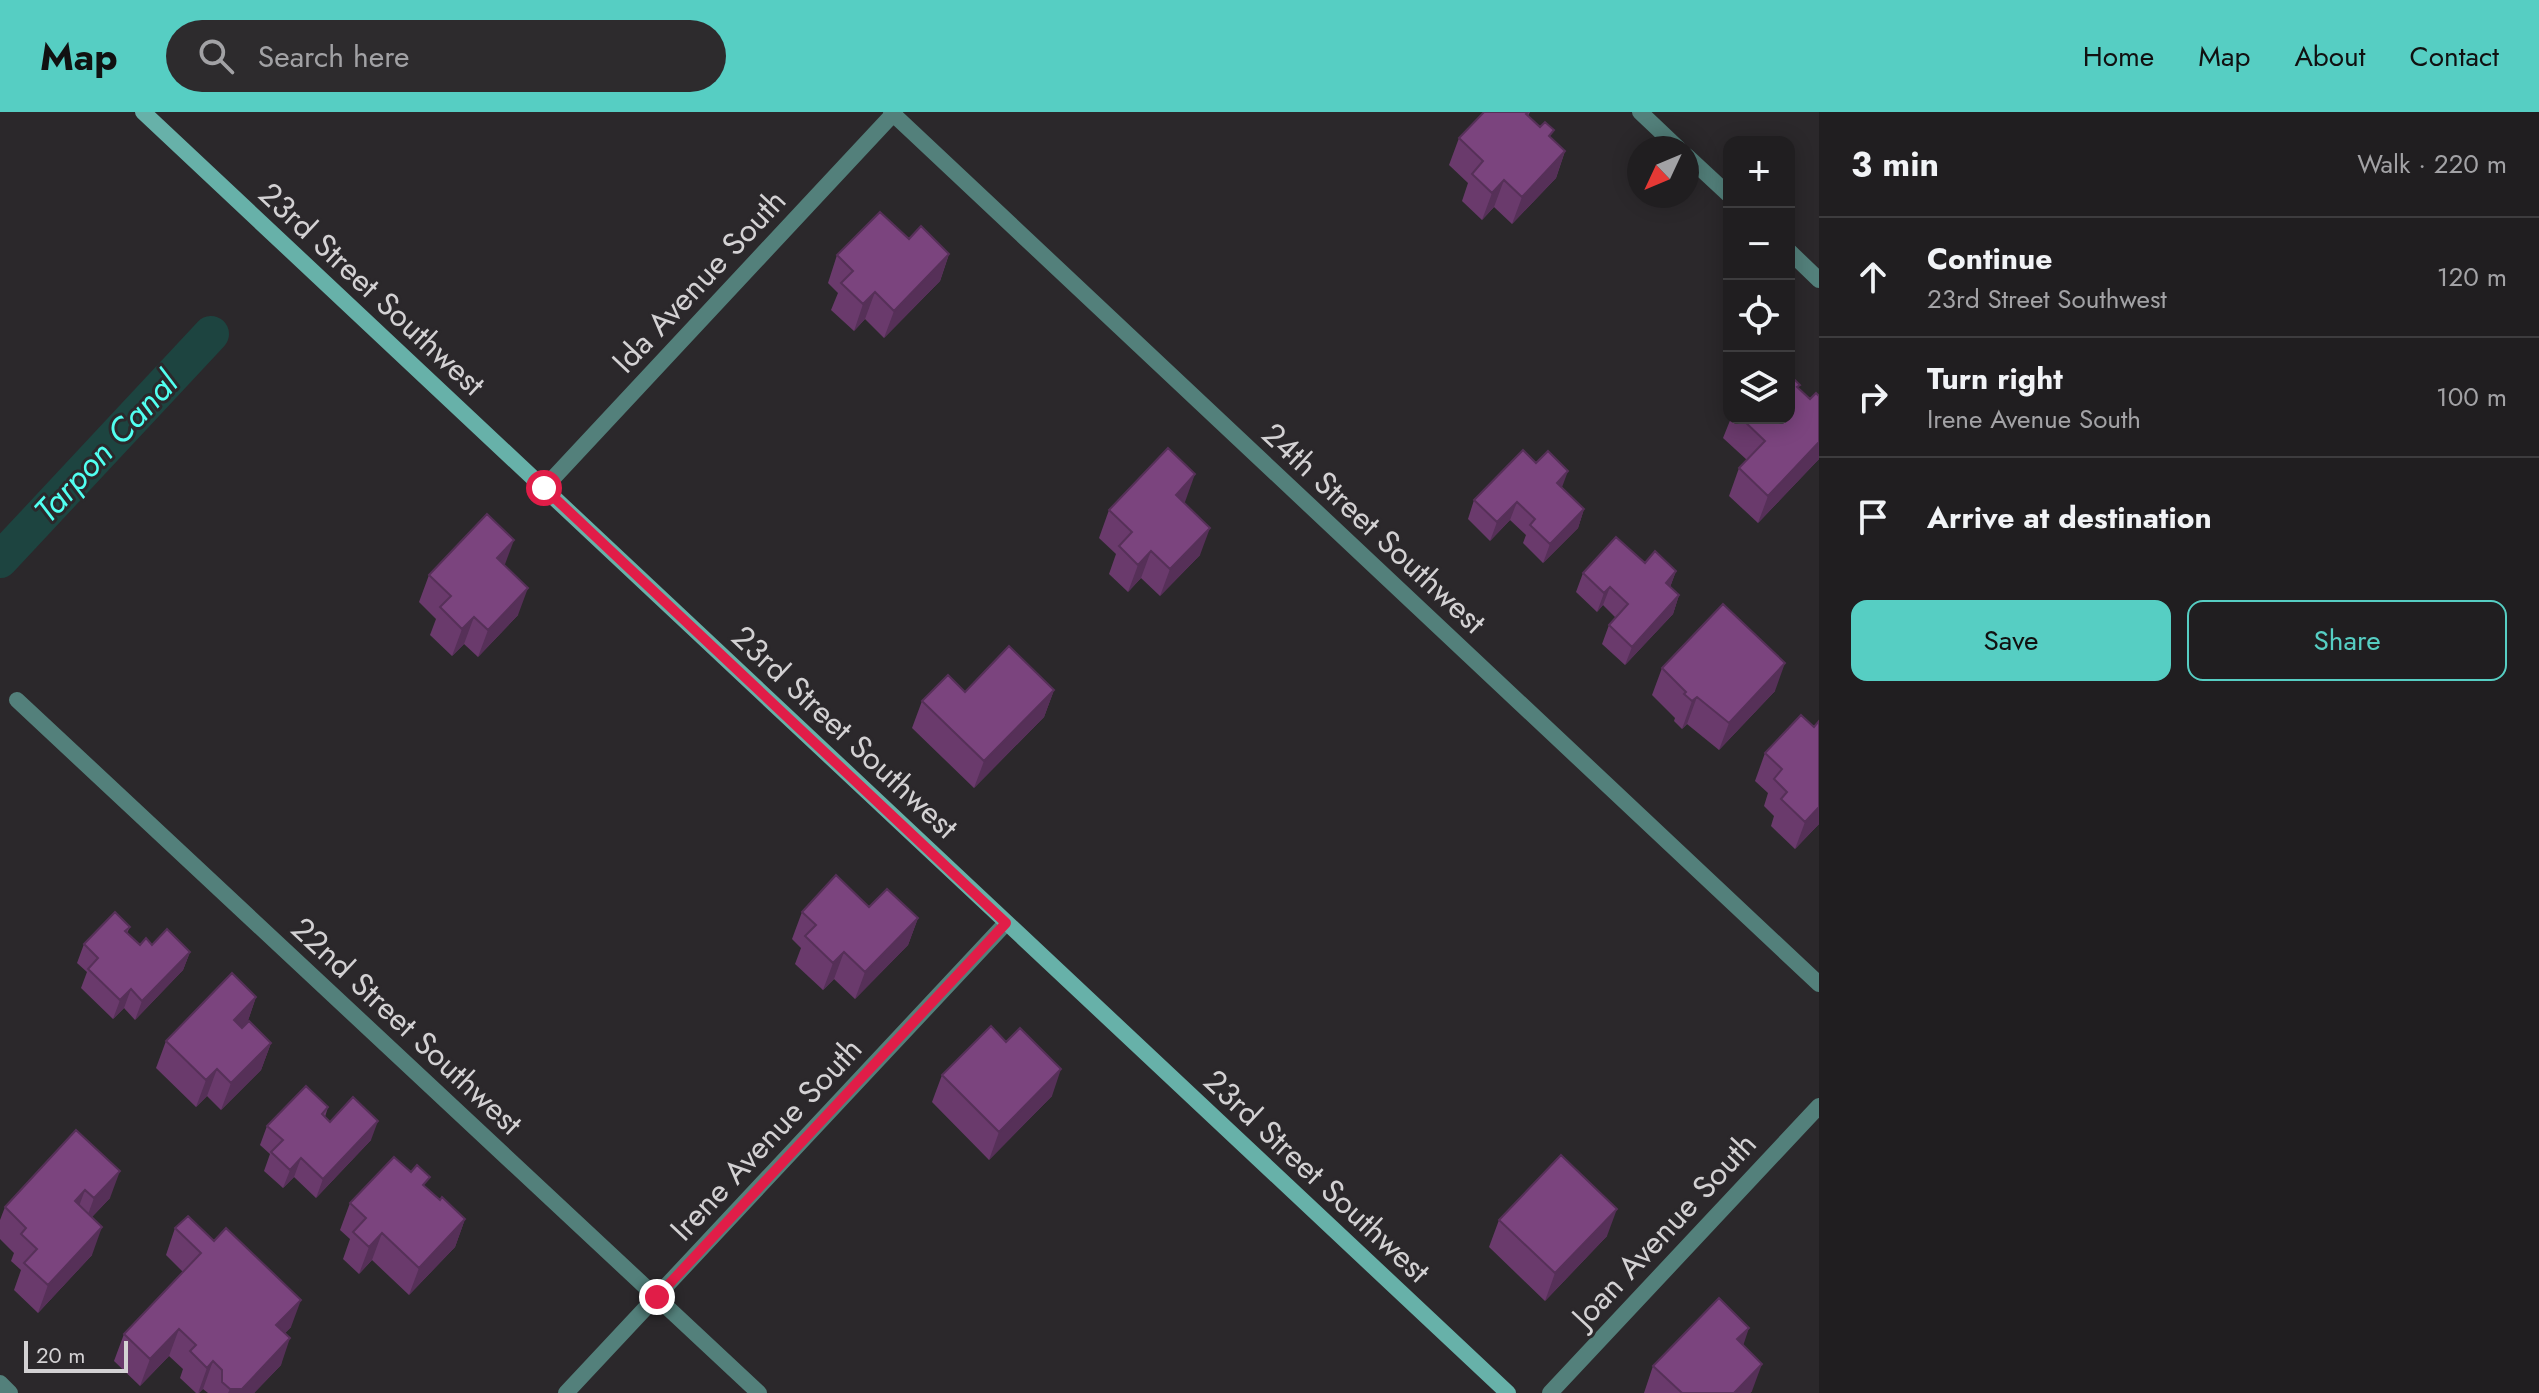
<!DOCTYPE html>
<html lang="en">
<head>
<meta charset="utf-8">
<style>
	:root { --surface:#201e20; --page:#2d2b2d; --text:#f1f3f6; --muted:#a2a2a5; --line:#3d3c3e; --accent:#56cec3 }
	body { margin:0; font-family:Jost,sans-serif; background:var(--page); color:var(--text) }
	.controls { position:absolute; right:24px; top:24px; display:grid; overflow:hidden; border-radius:16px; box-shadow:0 4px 20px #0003 }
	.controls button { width:72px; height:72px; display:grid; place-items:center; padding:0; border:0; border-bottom:2px solid var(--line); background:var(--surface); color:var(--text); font:40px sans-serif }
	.compass { position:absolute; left:1627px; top:24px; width:72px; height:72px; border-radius:50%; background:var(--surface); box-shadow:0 4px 20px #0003; rotate:226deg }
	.scale { position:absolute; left:24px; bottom:20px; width:104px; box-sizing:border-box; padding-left:8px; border:4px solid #d3d1d3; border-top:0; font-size:22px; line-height:28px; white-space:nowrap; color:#d3d1d3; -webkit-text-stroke:6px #2b282b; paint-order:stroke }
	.stop { position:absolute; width:24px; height:24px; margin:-18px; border:6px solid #e11d48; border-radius:50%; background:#fff }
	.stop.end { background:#e11d48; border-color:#fff; box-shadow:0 2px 8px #0008 }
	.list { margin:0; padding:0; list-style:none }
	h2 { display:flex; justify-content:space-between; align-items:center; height:104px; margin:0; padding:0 32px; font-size:34px }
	h2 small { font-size:26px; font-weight:400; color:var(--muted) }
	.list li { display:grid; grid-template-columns:52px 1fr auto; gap:24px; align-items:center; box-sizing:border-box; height:120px; padding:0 32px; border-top:2px solid var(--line) }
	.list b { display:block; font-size:30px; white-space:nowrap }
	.list p { margin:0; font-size:26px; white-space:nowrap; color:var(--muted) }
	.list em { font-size:26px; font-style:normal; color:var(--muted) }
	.actions { display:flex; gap:16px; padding:24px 32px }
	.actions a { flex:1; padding:18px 0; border:2px solid var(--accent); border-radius:16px; text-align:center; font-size:28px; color:var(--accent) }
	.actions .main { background:var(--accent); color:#111 }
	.icon { flex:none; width:44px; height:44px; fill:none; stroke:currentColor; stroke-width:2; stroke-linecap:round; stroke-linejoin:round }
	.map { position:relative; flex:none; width:1819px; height:1281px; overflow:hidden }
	header { display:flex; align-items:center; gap:48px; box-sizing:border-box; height:112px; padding:0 40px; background:var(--accent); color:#111 }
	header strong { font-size:38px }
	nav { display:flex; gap:44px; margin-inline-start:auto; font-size:28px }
	.search { width:560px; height:72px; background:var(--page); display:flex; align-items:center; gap:20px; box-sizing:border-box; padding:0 28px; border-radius:44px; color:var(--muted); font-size:30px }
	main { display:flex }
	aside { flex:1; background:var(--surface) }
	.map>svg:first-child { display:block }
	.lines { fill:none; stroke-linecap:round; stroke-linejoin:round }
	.canal { stroke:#1d4440; stroke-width:36 }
	.street { stroke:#53807b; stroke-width:16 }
	.secondary { stroke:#67b1a9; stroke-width:16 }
	.wall { fill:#6a3a6c }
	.shaded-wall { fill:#563058 }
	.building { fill:#7b447e; stroke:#563058; stroke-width:2 }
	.route { stroke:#e11d48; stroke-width:10 }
	.labels { text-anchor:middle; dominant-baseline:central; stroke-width:6; stroke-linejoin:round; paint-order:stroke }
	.street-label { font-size:32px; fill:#d3d1d3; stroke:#2b282b }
	.water-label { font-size:34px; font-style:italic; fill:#51fff0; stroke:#2b282b }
</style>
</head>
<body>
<header>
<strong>Map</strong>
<div class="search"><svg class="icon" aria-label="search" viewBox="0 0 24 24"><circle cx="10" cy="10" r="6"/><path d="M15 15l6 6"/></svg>Search here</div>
<nav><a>Home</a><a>Map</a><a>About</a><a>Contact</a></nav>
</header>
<main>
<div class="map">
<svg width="1819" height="1281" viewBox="0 0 1819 1281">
	<rect width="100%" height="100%" fill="#2b282b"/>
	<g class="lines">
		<path class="canal" d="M0 448 211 222"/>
		<path class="street" d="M891 0 1819 872
			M1640 0 1678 36
			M1687 44 1729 83
			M1789 139 1819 168
			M544 376 895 0
			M17 588 759 1281
			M0 1271 10 1281
			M566 1281 1006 811
			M1550 1281 1819 994"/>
		<path class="secondary" d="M143 0 1508 1281"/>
	</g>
	<path class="wall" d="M1484 0H1530L1528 4 1565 39 1556 66 1512 112 1494 95 1482 108 1462 89 1468 71 1449 53 1459 26Z
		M909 127 949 142 940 169 884 226 865 207 854 219 831 198 838 181 828 171 837 143Z
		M1799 276 1810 287 1819 284V347L1758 411 1729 384 1739 356 1747 348 1723 326 1731 306H1789Z
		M1562 375 1584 397 1578 416 1543 451 1523 431 1526 423 1510 408 1490 429 1468 407 1474 388Z
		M1185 390 1184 391 1200 443 1160 484 1141 466 1128 480 1109 462 1116 442 1099 426 1109 398Z
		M1645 451 1676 459 1670 475 1679 483 1673 502 1625 553 1602 532 1609 513 1616 506 1603 493 1597 500 1576 480 1583 461Z
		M505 454 518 503 478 545 464 532 452 544 430 523 436 507 419 490 429 463Z
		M1662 556 1775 579 1719 638 1687 612 1682 617 1674 609 1675 606 1652 583Z
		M1054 578 1044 605 974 676 912 616 922 589Z
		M1819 609V712L1795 737 1771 714 1774 704 1764 694 1768 681 1755 669 1765 641 1814 615Z
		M869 795 918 806 908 833 855 887 834 867 823 878 795 852 801 836 792 827 802 800Z
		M130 815 127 821 140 833H152L190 840 183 858 135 908 124 896 113 907 81 876 87 860 77 851 84 832Z
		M256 885 247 911 271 931 261 958 221 998 207 984 196 995 156 956 166 929Z
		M942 963 1052 984 989 1048 932 990Z
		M328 995 325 1005 330 1010 371 1028 316 1086 294 1065 283 1076 264 1059 270 1042 260 1033 267 1014Z
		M76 1018 110 1086 92 1105V1143L38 1201 14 1178 21 1158 11 1149 14 1141 0 1127V1108L5 1095Z
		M426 1075 440 1088 465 1107 455 1135 409 1183 372 1148 359 1162 343 1147 350 1127 340 1118 350 1091Z
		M1499 1108 1607 1124 1545 1189 1489 1135Z
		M175 1116 291 1215 285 1221 281 1253 254 1281H208L203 1277 199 1281H196L180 1266 183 1257 169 1244 140 1274 114 1249 124 1222 183 1160 166 1143Z
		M1653 1254 1752 1279 1750 1281H1644Z"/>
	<path class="shaded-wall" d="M1565 39 1556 66 1512 112 1522 85Z
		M1504 68 1494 95 1482 108 1492 81Z
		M949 142 940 169 884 226 894 199Z
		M875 180 865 207 854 219 863 192Z
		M1819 330V347L1758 411 1768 384Z
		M1568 359 1561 378 1557 371Z
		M1195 362 1185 390 1166 410 1176 383Z
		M1517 390 1510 408 1490 429 1497 410Z
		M1584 397 1578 416 1543 451 1550 432Z
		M1210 416 1200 443 1160 484 1170 457Z
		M514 428 504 455 497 446Z
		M1151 439 1141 466 1128 480 1138 453Z
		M1676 459 1669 478 1666 471Z
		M1610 475 1603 493 1597 500 1604 481Z
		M528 476 518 503 478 545 488 518Z
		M1679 483 1673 502 1625 553 1632 535Z
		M474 505 464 532 452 544 462 517Z
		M1785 551 1775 579 1719 638 1729 611Z
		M1054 578 1044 605 974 676 984 649Z
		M1697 585 1687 612 1682 617 1692 589Z
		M1819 695V712L1795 737 1805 710Z
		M918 806 908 833 855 887 865 860Z
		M190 840 183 858 135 908 142 889Z
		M844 840 834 867 823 878 833 851Z
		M131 877 124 896 113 907 120 888Z
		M256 885 247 912 224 935 234 908Z
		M271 931 261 958 221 998 231 971Z
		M217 957 207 984 196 995 206 968Z
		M1061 957 1052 984 989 1048 999 1020Z
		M378 1009 371 1028 316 1086 323 1067Z
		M301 1046 294 1065 283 1076 290 1058Z
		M120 1059 110 1086 84 1113 94 1086Z
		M85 1078 75 1105V1089Z
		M1617 1097 1607 1124 1545 1189 1555 1161Z
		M465 1107 455 1135 409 1183 419 1156Z
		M102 1115 92 1143 38 1201 48 1173Z
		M382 1121 372 1148 359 1162 369 1135Z
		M301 1188 291 1215 266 1240 276 1213Z
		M1749 1216 1740 1243 1737 1227Z
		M179 1217 169 1244 140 1274 150 1247Z
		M290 1226 281 1253 254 1281H228L230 1277Z
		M213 1249 203 1277 198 1281 207 1256Z
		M1762 1252 1752 1279 1750 1281H1734Z"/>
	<path class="building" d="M1484 0H1528L1526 2 1540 15 1545 10 1554 18 1549 24 1565 39 1522 85 1504 68 1492 81 1472 62 1483 49 1459 26Z
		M880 100 909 127 921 114 949 142 894 199 875 180 863 192 841 171 853 159 837 143Z
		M1789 266 1791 269 1793 266 1800 273 1797 275 1810 287 1816 281 1819 284V330L1768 384 1739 356 1765 329 1741 306H1789Z
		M1168 336 1195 362 1176 383 1210 416 1170 457 1151 439 1138 453 1119 434 1132 420 1109 398Z
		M1523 338 1536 351 1548 339 1568 359 1557 371 1584 397 1550 432 1530 413 1535 407 1517 390 1497 410 1474 388Z
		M487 402 514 428 497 446 528 476 488 518 474 505 462 517 440 495 451 484 429 463Z
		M1616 425 1645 451 1655 439 1676 459 1666 471 1679 483 1632 535 1609 513 1628 492 1610 475 1604 481 1583 461Z
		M1723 492 1785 551 1729 611 1697 585 1692 589 1684 582 1686 580 1662 556Z
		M1009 534 1054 578 984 649 922 589 948 563 965 580Z
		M1801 603 1814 615 1819 609V695L1805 710 1781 687 1787 680 1774 667 1782 657 1765 641Z
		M836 763 869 795 887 777 918 806 865 860 844 840 833 851 805 824 816 813 802 800Z
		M115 800 130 815 125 819 140 833 146 826 152 833 167 817 190 840 142 889 131 877 120 888 88 857 98 846 84 832Z
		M232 861 256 885 234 908 242 916 249 909 271 931 231 971 217 957 206 968 166 929Z
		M991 914 1006 930 1020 916 1061 957 999 1020 942 963Z
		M306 974 328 995 322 1002 330 1010 353 985 378 1009 323 1067 301 1046 290 1058 271 1040 283 1028 267 1014Z
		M76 1018 120 1059 94 1086 85 1078 75 1089 102 1115 48 1173 24 1151 37 1137 21 1122 26 1116 5 1095Z
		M1561 1043 1617 1097 1555 1161 1499 1108Z
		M394 1045 411 1060 417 1053 430 1065 423 1073 440 1088 442 1085 465 1107 419 1156 382 1121 369 1135 353 1120 366 1106 350 1091Z
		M188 1104 214 1129 226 1116 301 1188 276 1213 290 1226 242 1277H230L222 1270V1258L213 1249 207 1256 190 1239 196 1233 179 1217 150 1247 124 1222 201 1141 175 1116Z
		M1719 1186 1749 1216 1737 1227 1762 1252 1734 1281H1682L1653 1254Z"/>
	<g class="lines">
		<path class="route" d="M544 376 1006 811 657 1185"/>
	</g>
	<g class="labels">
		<g class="street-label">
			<text transform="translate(699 169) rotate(-47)">Ida Avenue South</text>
			<text transform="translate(372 177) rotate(43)">23rd Street Southwest</text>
			<text transform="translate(1374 416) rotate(43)">24th Street Southwest</text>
			<text transform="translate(845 620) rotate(43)">23rd Street Southwest</text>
			<text transform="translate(407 914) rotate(43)">22nd Street Southwest</text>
			<text transform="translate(766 1027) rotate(-47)">Irene Avenue South</text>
			<text transform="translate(1317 1064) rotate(43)">23rd Street Southwest</text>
			<text transform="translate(1664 1118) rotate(-47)">Joan Avenue South</text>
		</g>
		<g class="water-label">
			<text transform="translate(106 335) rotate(-47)">Tarpon Canal</text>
		</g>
	</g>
</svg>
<div class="controls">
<button>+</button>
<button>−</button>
<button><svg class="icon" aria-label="locate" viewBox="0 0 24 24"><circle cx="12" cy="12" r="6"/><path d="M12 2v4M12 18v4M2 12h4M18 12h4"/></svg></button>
<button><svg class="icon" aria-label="layers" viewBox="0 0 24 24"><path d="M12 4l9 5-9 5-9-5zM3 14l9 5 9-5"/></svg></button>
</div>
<svg class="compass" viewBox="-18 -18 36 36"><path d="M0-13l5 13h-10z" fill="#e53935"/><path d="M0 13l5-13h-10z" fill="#a2a2a5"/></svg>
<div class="scale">20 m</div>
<div class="stop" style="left:544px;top:376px"></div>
<div class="stop end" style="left:657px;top:1185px"></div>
</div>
<aside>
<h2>3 min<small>Walk · 220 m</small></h2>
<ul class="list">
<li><svg class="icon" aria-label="ahead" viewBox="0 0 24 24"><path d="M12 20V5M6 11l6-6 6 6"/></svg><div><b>Continue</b><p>23rd Street Southwest</p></div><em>120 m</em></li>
<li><svg class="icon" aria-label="right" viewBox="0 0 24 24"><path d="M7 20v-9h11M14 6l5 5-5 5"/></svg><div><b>Turn right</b><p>Irene Avenue South</p></div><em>100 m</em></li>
<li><svg class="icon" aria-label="arrive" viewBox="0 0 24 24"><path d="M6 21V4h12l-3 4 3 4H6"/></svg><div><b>Arrive at destination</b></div></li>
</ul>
<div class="actions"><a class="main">Save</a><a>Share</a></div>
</aside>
</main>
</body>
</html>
